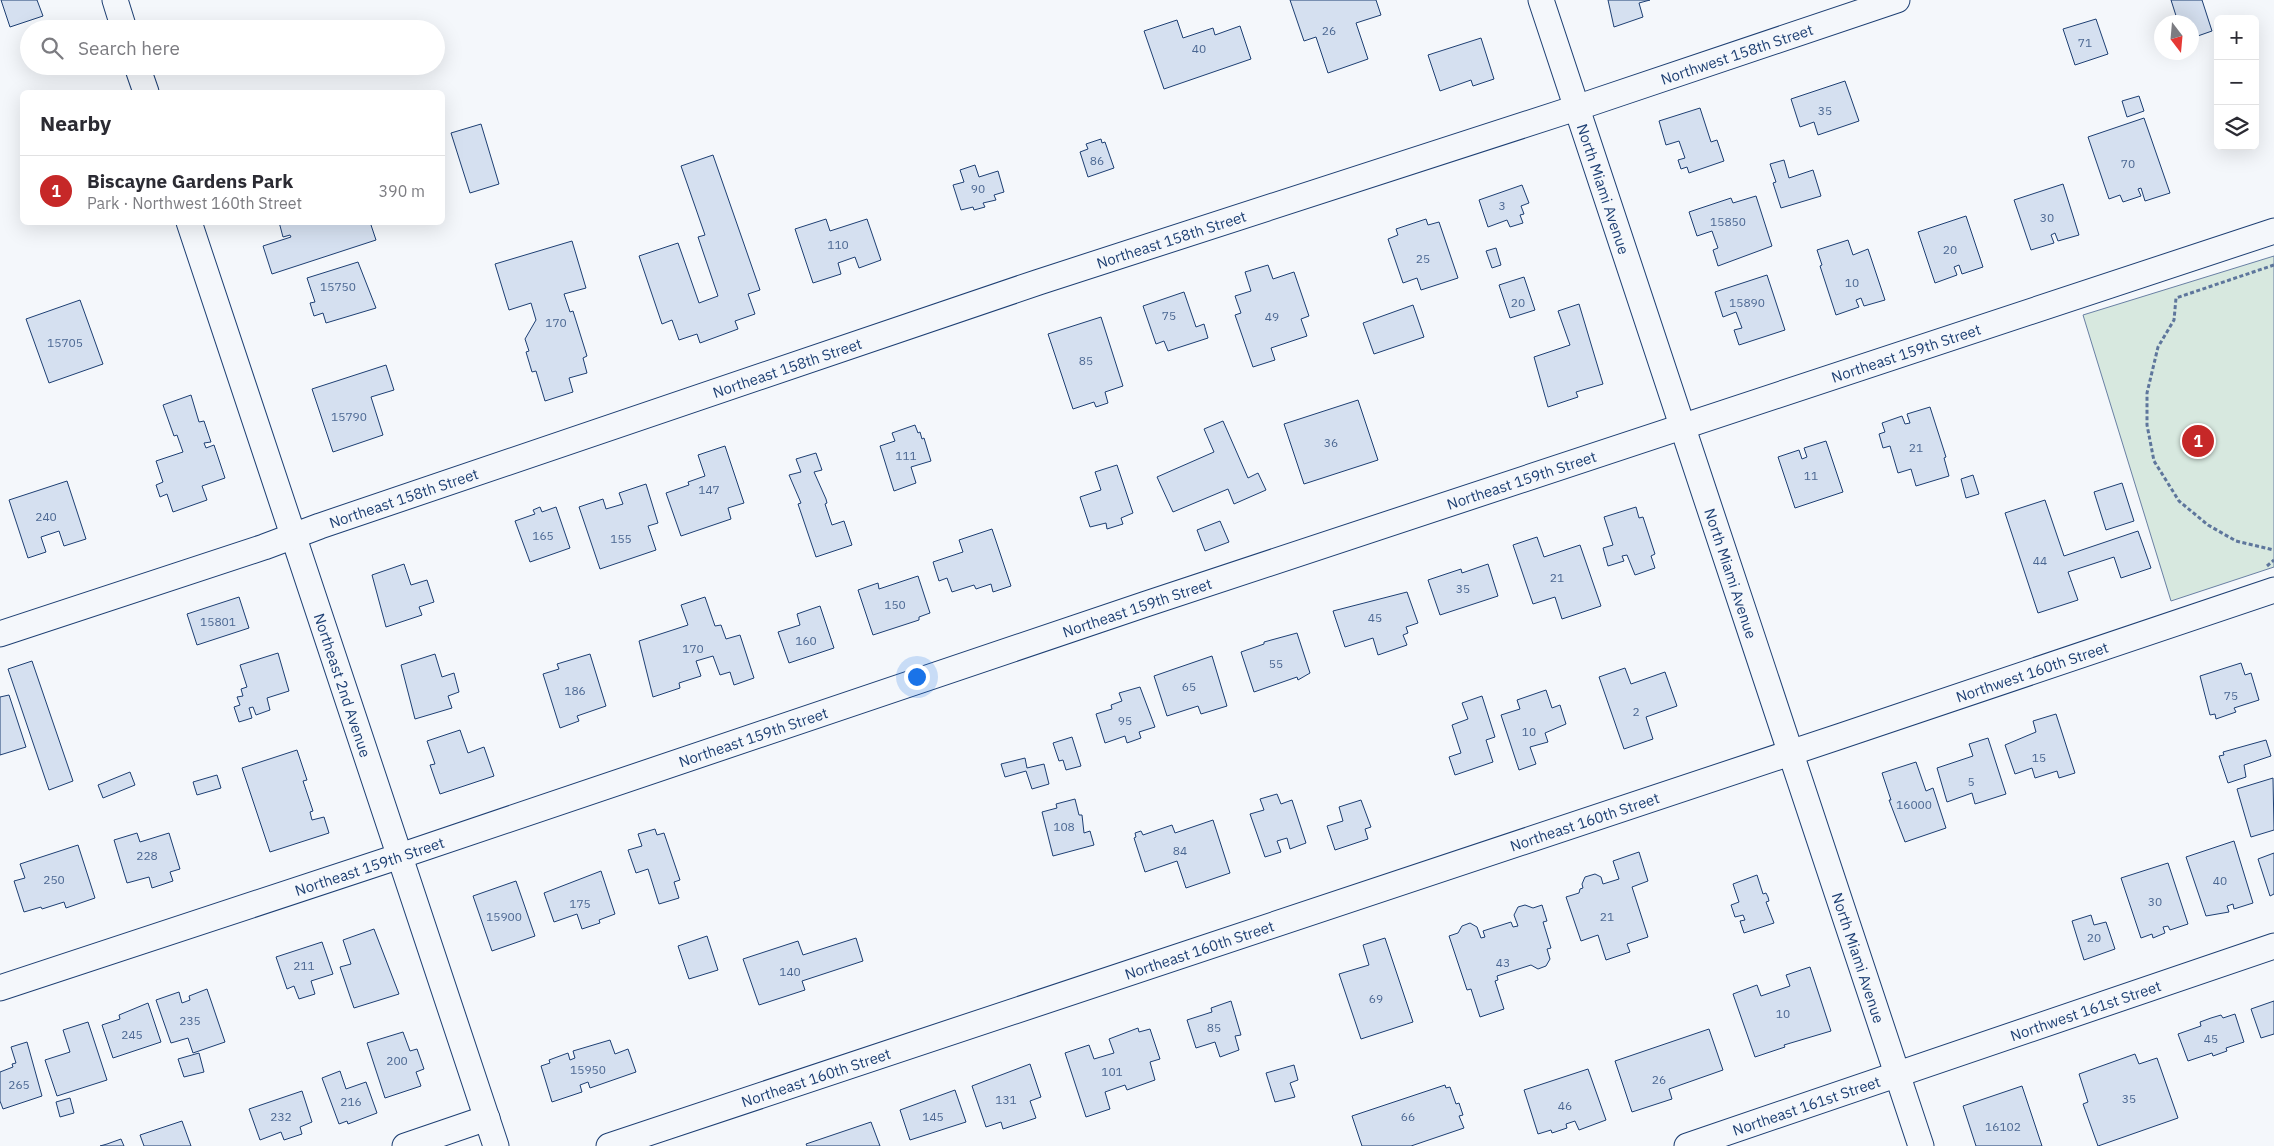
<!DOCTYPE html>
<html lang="en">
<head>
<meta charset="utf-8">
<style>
	:root { --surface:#fff; --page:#f7f7f7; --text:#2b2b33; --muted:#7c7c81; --line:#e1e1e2; --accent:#c62828 }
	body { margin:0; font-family:"IBM Plex Sans",sans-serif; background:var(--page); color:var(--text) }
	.controls { position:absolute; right:15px; top:15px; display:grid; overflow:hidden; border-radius:8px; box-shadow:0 5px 20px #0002 }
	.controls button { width:45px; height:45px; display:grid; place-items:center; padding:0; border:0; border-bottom:1px solid var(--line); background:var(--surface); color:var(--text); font:25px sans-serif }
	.compass { position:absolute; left:2154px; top:15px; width:45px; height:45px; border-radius:50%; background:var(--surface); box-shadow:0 5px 20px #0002; rotate:164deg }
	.you { position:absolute; left:916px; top:676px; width:18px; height:18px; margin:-12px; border:4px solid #fff; border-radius:50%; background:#1a73e8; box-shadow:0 0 0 8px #1a73e833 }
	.badge { display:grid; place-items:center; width:32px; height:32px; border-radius:50%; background:var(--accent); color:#fff; font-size:16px; font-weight:700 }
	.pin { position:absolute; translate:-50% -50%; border:2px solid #fff; box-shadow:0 1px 5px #0006 }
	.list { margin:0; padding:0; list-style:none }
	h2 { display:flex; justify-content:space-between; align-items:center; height:65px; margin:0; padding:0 20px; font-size:21px }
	h2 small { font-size:16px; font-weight:400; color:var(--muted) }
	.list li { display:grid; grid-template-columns:32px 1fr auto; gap:15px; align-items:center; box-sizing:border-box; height:70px; padding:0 20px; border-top:1px solid var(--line) }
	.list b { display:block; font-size:19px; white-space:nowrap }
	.list p { margin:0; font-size:16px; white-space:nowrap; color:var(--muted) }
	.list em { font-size:16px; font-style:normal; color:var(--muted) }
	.icon { flex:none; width:28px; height:28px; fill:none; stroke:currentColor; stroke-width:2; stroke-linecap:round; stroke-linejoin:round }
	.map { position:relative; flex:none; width:2274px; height:1146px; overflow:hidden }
	.search { position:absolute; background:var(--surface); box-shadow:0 5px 20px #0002; left:20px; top:20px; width:425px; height:55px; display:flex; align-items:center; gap:12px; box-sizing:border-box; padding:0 18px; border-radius:28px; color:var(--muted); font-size:19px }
	.panel { position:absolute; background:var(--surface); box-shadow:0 5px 20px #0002; left:20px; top:90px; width:425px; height:135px; border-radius:8px }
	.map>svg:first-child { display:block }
	.green { fill:#d7e8df; stroke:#687fa3 }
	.building { fill:#d5e0f0; stroke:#1d3f73 }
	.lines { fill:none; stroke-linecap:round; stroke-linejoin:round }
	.minor-casing { stroke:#1d3f73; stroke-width:27 }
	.path { stroke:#5e769c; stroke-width:3; stroke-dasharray:4 2.5; stroke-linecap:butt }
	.minor { stroke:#f4f7fb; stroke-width:25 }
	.labels { text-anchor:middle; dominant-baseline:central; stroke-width:4; stroke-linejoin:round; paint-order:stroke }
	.number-label { font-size:12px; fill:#4b6792 }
	.street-label { font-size:15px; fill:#1d3f73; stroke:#f4f7fb }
</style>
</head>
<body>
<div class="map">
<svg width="2274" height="1146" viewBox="0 0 2274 1146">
	<rect width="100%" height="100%" fill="#f4f7fb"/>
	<path class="green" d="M2274 256V567L2171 601 2083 315Z"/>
	<path class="building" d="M1 0H37L43 16 10 27Z
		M1290 0H1376L1381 15 1356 23 1368 59 1328 73 1316 37 1304 41Z
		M1608 0H1650L1639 3 1643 17 1614 27Z
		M2171 0H2202L2212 31 2192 38V22H2178Z
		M2096 19 2108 54 2075 65 2063 29Z
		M1177 20 1183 38 1213 28 1215 35 1240 26 1251 59 1164 89 1144 31Z
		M1481 38 1494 79 1473 86 1471 80 1440 91 1428 55Z
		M1845 81 1859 121 1818 135 1814 122 1800 127 1791 99Z
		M2139 96 2144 111 2127 117 2122 101Z
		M1700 108 1711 142 1717 140 1724 161 1689 173 1687 167 1681 169 1678 160 1685 158 1679 141 1666 145 1659 121Z
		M2144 118 2170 193 2145 201 2141 188 2138 189 2141 196 2123 202 2120 195 2109 199 2088 137Z
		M481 124 499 184 470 193 451 133Z
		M1101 139 1102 143 1105 142 1114 168 1088 177 1080 152 1088 149 1086 144Z
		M713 155 760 290 748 294 755 314 735 321 738 329 700 343 697 334 679 340 672 320 662 324 639 256 678 243 699 303 718 296 698 237 705 235 681 166Z
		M1784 160 1789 178 1813 170 1821 196 1781 208 1773 183 1776 182 1770 164Z
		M975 165 979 177 998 171 1004 192 994 195 996 200 983 203 985 207 974 210 973 207 961 210 953 185 964 182 960 170Z
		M2063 184 2079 235 2058 241 2055 233 2051 235 2054 243 2031 250 2014 200Z
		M1522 185 1529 203 1521 206 1524 214 1520 215 1523 223 1510 227 1507 220 1488 227 1479 200Z
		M1756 196 1772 246 1718 266 1713 250 1718 248 1712 231 1697 236 1689 212 1731 198 1733 203Z
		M1966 216 1983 267 1962 274 1959 265 1954 267 1957 275 1935 283 1918 232Z
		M826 219 830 231 867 219 881 260 859 268 855 257 838 263 841 274 813 283 795 229Z
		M1426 219 1428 225 1439 222 1458 278 1421 290 1417 278 1403 283 1388 239 1398 235 1396 229Z
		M279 222H370L376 240 272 274 263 246 291 237 290 235 283 237Z
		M1848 240 1853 255 1868 249 1885 300 1864 306 1861 298 1856 300 1859 307 1836 315 1820 266 1822 265 1817 250Z
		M572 241 586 288 564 294 570 312 573 311 587 356 583 358 587 373 569 378 573 392 545 401 536 371 532 372 526 352 529 351 525 339 536 320 531 303 509 310 495 264Z
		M1496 248 1501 265 1492 268 1486 251Z
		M358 262 376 308 326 323 323 313 314 316 310 303 315 302 307 278Z
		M1268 265 1273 279 1294 272 1309 316 1301 319 1307 336 1271 348 1275 360 1253 367 1235 315 1241 313 1235 296 1251 291 1245 272Z
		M1767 275 1785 330 1739 345 1734 330 1742 328 1736 312 1723 317 1715 292Z
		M1524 277 1535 310 1510 318 1499 285Z
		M1184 292 1196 327 1204 324 1208 338 1168 351 1164 341 1156 344 1143 306Z
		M80 300 103 364 49 383 26 319Z
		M1579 304 1603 384 1576 392 1578 397 1548 407 1534 357 1570 345 1558 311Z
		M1413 305 1424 337 1374 354 1363 323Z
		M1101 317 1123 386 1105 392 1108 403 1096 407 1094 402 1073 409 1048 334Z
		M386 365 394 390 371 397 383 435 333 452 312 389Z
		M191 395 199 422 204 421 211 442 204 443 206 448 214 445 225 478 202 486 207 500 173 512 167 494 160 497 156 485 163 482 156 461 183 452 177 435 174 436 163 405Z
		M1358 400 1378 460 1304 484 1284 424Z
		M1930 407 1946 457 1944 458 1949 476 1916 486 1911 469 1898 473 1890 446 1883 448 1879 434 1885 432 1882 423 1902 416 1905 424 1910 423 1907 414Z
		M1223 421 1248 478 1258 473 1266 490 1234 504 1228 489 1173 512 1157 477 1214 452 1204 429Z
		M915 425 918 433 920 432 922 439 924 438 931 461 911 467 916 483 894 491 880 446 895 441 892 433Z
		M1826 441 1843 492 1795 508 1778 457 1799 450 1802 459 1807 457 1804 448Z
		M725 446 744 503 728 508 731 519 681 536 666 493 689 485 688 482 705 476 698 455Z
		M816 453 822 470 814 472 826 499 827 503 825 504 832 525 844 521 852 545 816 557 798 504 801 503 789 475 801 472 796 459Z
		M1117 465 1133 513 1121 518 1123 524 1107 529 1106 523 1090 527 1080 497 1101 490 1095 472Z
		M1973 475 1979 494 1966 498 1961 479Z
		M67 481 86 539 64 546 59 531 41 537 46 552 28 558 9 500Z
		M2122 483 2134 521 2106 530 2094 492Z
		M646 484 658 523 648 526 656 550 600 569 579 507 603 499 606 509 623 504 619 493Z
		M2045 500 2064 556 2138 531 2151 568 2121 578 2114 557 2068 572 2078 600 2038 613 2005 513Z
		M540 507 542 512 556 507 570 548 530 562 515 521 535 514 533 510Z
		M1636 507 1639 518 1643 517 1655 554 1651 556 1655 568 1635 575 1627 555 1622 556 1624 561 1608 566 1603 548 1613 545 1604 517Z
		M1220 521 1229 542 1205 551 1197 530Z
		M992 529 1011 586 993 592 991 584 976 589 974 585 952 592 947 578 939 581 933 562 963 552 959 540Z
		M1537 537 1544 557 1580 545 1601 606 1562 619 1555 597 1533 604 1513 545Z
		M404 564 411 585 427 580 434 602 419 607 422 615 386 627 372 575Z
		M1488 564 1498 596 1440 615 1428 580 1461 569 1462 573Z
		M918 576 930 613 919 617V620L873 635 858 590 878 583 879 589Z
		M1407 592 1418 623 1406 627 1408 633 1403 635 1407 645 1378 655 1373 638 1345 647 1333 611Z
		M239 597 249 628 197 645 187 614Z
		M705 597 715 626 721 625 726 639 740 635 754 678 734 685 730 672 720 675 713 656 696 661 701 676 679 683 680 688 653 697 639 641 688 625 681 605Z
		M820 606 834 648 789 663 778 632 800 625 797 614Z
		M1297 633 1310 673 1298 680 1297 677 1254 692 1241 652 1264 644V642Z
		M278 653 289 691 267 698 270 710 256 715 253 707 249 708 252 718 239 722 234 707 240 705 237 697 243 696 241 689 247 687 240 665Z
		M435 654 442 677 454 673 459 692 448 696 452 708 415 719 401 665Z
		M590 654 606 706 577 716 579 721 560 728 543 674 559 669 557 664Z
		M1212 656 1227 706 1201 714 1198 706 1167 716 1154 676Z
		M32 661 73 781 49 790 8 669Z
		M2241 663 2245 675 2251 673 2259 700 2234 708 2236 712 2216 719 2215 714 2210 715 2200 676Z
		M1625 668 1631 684 1665 672 1677 706 1646 717 1653 739 1624 749 1599 677Z
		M1140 687 1155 727 1139 732 1141 738 1127 743 1125 736 1105 743 1096 714 1112 709 1111 705 1122 701 1119 693Z
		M1546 690 1552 708 1560 705 1566 724 1545 733 1548 742 1530 747 1536 764 1519 770 1501 715 1520 709 1517 700Z
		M9 695 26 747 0 755V697Z
		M1482 696 1495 737 1486 740 1493 762 1455 775 1449 757 1461 753 1452 725 1468 719 1462 703Z
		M2056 714 2075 773 2059 778 2057 771 2035 778 2032 768 2015 774 2005 745 2036 732 2033 721Z
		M460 730 468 753 484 747 494 776 440 794 430 765 435 764 427 741Z
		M1072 737 1081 766 1066 770 1063 760 1059 761 1053 743Z
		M1988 738 2006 794 1975 804 1972 793 1947 802 1937 768 1973 756 1969 744Z
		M2266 740 2271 756 2244 765 2246 777 2228 783 2219 756 2224 755 2223 752Z
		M297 750 307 780 303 781 313 811 310 812 312 820 324 817 329 833 270 852 242 768Z
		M1025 758 1027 768 1044 764 1049 784 1032 789 1026 771 1005 777 1001 764Z
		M1916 762 1926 791 1933 788 1946 828 1905 842 1889 800H1891L1882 773Z
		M130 772 135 785 103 798 98 785Z
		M217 775 221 788 197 795 193 782Z
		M2273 778 2274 830 2251 837 2237 789Z
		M1277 794 1281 804 1292 800 1306 843 1290 849 1287 838 1277 841 1281 852 1265 857 1250 814 1264 810 1260 799Z
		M1075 799 1079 815H1082L1084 833 1090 831 1094 845 1053 856 1042 812 1057 808 1056 804Z
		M1361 800 1371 827 1365 829 1368 839 1335 850 1327 826 1343 821 1339 807Z
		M1213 820 1230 873 1186 888 1177 861 1145 872 1134 838 1136 837 1135 833 1141 831 1143 835 1172 825 1175 833Z
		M655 829 657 835 664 833 680 880 674 882 679 898 659 904 648 869 636 873 628 850 642 846 638 834Z
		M137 833 140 842 169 833 180 869 170 872 173 881 152 888 149 877 127 883 114 840Z
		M2234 841 2253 903 2234 909 2233 904 2227 906 2229 912 2206 916 2186 857Z
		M78 845 95 898 66 908 64 902 42 909 41 907 24 912 14 881 25 878 20 864Z
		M1639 852 1648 881 1632 887 1648 937 1627 944 1630 952 1606 960 1598 935 1581 941 1566 897 1579 893 1580 889 1583 888 1582 884 1585 877 1595 874 1601 877 1603 884 1619 879 1613 861Z
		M2274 853V894L2270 896 2258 859Z
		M2168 863 2188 924 2170 930 2168 926 2163 927 2165 933 2153 938 2152 934 2141 938 2121 878Z
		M601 871 615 914 599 920 600 923 582 929 577 914 554 922 544 893Z
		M1757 875 1763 894 1766 893 1768 897 1769 901 1766 902 1774 923 1744 933 1740 921 1745 920 1743 915 1735 917 1731 905 1739 902 1733 884Z
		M516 881 535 936 492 951 473 896Z
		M1525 905 1533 908 1542 905 1547 921 1543 922 1551 948 1547 949 1550 959 1546 966 1538 969 1531 965 1497 976 1498 980 1495 981 1504 1009 1480 1017 1471 989 1467 990 1449 936 1458 933 1462 926 1470 923 1477 927 1481 938 1485 937 1483 931 1511 922 1513 927 1518 926 1514 915 1518 907Z
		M2091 915 2094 925 2106 922 2115 949 2084 960 2072 921Z
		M374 929 399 994 354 1008 340 967 351 964 343 940Z
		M707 936 718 970 689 979 678 946Z
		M856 938 863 961 802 981 805 990 759 1005 743 959 798 941 803 955Z
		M1385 938 1413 1022 1361 1039 1339 974 1369 965 1363 945Z
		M322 942 333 974 311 981 315 994 299 999 294 986 287 989 276 957Z
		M1810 967 1831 1031 1784 1045 1785 1047 1755 1057 1733 994 1757 985 1761 996 1790 986 1786 975Z
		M207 989 225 1042 193 1053 188 1038 171 1043 156 1000 179 992 182 1003 190 1000 189 996Z
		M1231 1001 1241 1035 1235 1036 1239 1050 1220 1057 1215 1042 1196 1048 1187 1020 1212 1012 1211 1008Z
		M2274 1001V1034L2261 1038 2251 1009Z
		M148 1003 161 1042 113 1058 102 1025 120 1019 119 1015Z
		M2235 1014 2244 1042 2226 1048 2227 1051 2213 1056 2212 1053 2188 1061 2178 1034 2201 1026 2200 1022 2211 1018 2221 1015 2223 1018Z
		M88 1022 107 1080 57 1096 45 1060 70 1052 63 1030Z
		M1138 1028 1139 1032 1150 1029 1160 1059 1150 1062 1155 1080 1127 1090 1125 1085 1105 1092 1110 1109 1086 1117 1065 1053 1089 1045 1094 1059 1114 1053 1109 1039Z
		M1709 1029 1723 1070 1669 1089 1672 1099 1632 1112 1615 1061Z
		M403 1032 410 1051 417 1049 424 1069 416 1072 421 1086 385 1098 367 1043Z
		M610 1040 615 1054 628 1049 636 1072 590 1088 588 1082 580 1085 582 1092 552 1102 541 1066 550 1063 549 1060 568 1053 570 1060 575 1058 573 1051Z
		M27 1042 42 1096 3 1109 0 1101V1072L13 1067 12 1064 16 1063 11 1047Z
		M199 1053 204 1072 184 1077 178 1059Z
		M2135 1054 2139 1064 2157 1058 2178 1118 2098 1146 2083 1104 2088 1102 2079 1074Z
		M1030 1064 1041 1097 1030 1101 1036 1118 1003 1129 1001 1122 986 1127 972 1086Z
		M1294 1065 1298 1080 1290 1083 1295 1097 1275 1102 1266 1073Z
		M1588 1069 1606 1120 1579 1130 1575 1121 1566 1124 1567 1128 1552 1133 1551 1130 1538 1134 1524 1090Z
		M340 1071 346 1089 366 1082 377 1113 348 1124 347 1121 339 1124 322 1078Z
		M1445 1085 1446 1088 1450 1087 1456 1104 1459 1103 1463 1115 1459 1116 1464 1128 1411 1146H1362L1352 1116Z
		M2022 1086 2042 1146H1976L1963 1106Z
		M955 1090 966 1122 910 1140 900 1110Z
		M302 1091 312 1122 300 1127 302 1134 284 1140 281 1132 260 1140 249 1109Z
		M70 1098 74 1113 60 1117 56 1102Z
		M182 1121 191 1146H144L140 1135Z
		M871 1122 880 1146H807L806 1144Z
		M121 1139 124 1146H100L107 1144Z"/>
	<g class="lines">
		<defs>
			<g id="minor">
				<path d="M115 0 124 29"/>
				<path id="s1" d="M1541 0 1921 1146"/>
				<path d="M137 66 146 92"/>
				<path id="s2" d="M189 222 496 1146"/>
				<path id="s3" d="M0 634 264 547 320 526 1039 282 1576 108 1897 0"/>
				<path id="s4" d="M0 988 400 856 1146 604 2274 231"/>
				<path d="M405 1146 487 1118"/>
				<path id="s5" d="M609 1146 1841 736 2274 590"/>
				<path id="s6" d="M1687 1146 2274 946"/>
			</g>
		</defs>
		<use href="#minor" class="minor-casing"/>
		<path class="path" d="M2274 265 2176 298 2174 320 2158 347 2147 393V425L2154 461 2179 501 2208 525 2236 541 2274 550
			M2267 566 2274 560"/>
		<use href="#minor" class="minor"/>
	</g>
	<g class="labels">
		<g class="number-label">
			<text x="1329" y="30">26</text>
			<text x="2085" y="42">71</text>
			<text x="1199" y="48">40</text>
			<text x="1825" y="110">35</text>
			<text x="1097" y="160">86</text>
			<text x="2128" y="163">70</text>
			<text x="978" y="188">90</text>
			<text x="1502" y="205">3</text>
			<text x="2047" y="217">30</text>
			<text x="1728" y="221">15850</text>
			<text x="838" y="244">110</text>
			<text x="1950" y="249">20</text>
			<text x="1423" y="258">25</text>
			<text x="1852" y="282">10</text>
			<text x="338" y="286">15750</text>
			<text x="1518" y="302">20</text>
			<text x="1747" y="302">15890</text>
			<text x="1169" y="315">75</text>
			<text x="1272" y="316">49</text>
			<text x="556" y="322">170</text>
			<text x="65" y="342">15705</text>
			<text x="1086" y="360">85</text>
			<text x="349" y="416">15790</text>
			<text x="1331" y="442">36</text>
			<text x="1916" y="447">21</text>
			<text x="906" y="455">111</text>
			<text x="1811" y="475">11</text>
			<text x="709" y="489">147</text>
			<text x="46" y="516">240</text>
			<text x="543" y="535">165</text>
			<text x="621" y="538">155</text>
			<text x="2040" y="560">44</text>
			<text x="1557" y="577">21</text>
			<text x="1463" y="588">35</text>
			<text x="895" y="604">150</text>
			<text x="1375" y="617">45</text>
			<text x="218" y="621">15801</text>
			<text x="806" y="640">160</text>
			<text x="693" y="648">170</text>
			<text x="1276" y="663">55</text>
			<text x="1189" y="686">65</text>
			<text x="575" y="690">186</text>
			<text x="2231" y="695">75</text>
			<text x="1636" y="711">2</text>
			<text x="1125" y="720">95</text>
			<text x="1529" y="731">10</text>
			<text x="2039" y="757">15</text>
			<text x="1971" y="781">5</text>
			<text x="1914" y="804">16000</text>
			<text x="1064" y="826">108</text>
			<text x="1180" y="850">84</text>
			<text x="147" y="855">228</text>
			<text x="54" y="879">250</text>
			<text x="2220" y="880">40</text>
			<text x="2155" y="901">30</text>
			<text x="580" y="903">175</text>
			<text x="504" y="916">15900</text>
			<text x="1607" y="916">21</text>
			<text x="2094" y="937">20</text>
			<text x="1503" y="962">43</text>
			<text x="304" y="965">211</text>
			<text x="790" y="971">140</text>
			<text x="1376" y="998">69</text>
			<text x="1783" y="1013">10</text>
			<text x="190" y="1020">235</text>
			<text x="1214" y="1027">85</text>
			<text x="132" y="1034">245</text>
			<text x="2211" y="1038">45</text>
			<text x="397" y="1060">200</text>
			<text x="588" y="1069">15950</text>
			<text x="1112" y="1071">101</text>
			<text x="1659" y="1079">26</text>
			<text x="19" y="1084">265</text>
			<text x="2129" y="1098">35</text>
			<text x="1006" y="1099">131</text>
			<text x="351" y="1101">216</text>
			<text x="1565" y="1105">46</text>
			<text x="281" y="1116">232</text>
			<text x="933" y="1116">145</text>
			<text x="1408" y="1116">66</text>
			<text x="2003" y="1126">16102</text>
		</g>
		<g class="street-label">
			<text stroke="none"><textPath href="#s3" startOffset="1831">Northwest 158th Street</textPath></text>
			<text stroke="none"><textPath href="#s1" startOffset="199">North Miami Avenue</textPath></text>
			<text stroke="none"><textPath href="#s3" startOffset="1236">Northeast 158th Street</textPath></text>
			<text stroke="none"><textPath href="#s4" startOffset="2009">Northeast 159th Street</textPath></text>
			<text stroke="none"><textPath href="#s3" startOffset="831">Northeast 158th Street</textPath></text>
			<text stroke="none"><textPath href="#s4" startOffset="1604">Northeast 159th Street</textPath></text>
			<text stroke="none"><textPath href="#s3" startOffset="426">Northeast 158th Street</textPath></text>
			<text stroke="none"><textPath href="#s1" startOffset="604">North Miami Avenue</textPath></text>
			<text stroke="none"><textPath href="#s4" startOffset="1199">Northeast 159th Street</textPath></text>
			<text stroke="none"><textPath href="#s5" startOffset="1500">Northwest 160th Street</textPath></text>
			<text stroke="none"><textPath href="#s2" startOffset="488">Northeast 2nd Avenue</textPath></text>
			<text stroke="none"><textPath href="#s4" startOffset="794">Northeast 159th Street</textPath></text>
			<text stroke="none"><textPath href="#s5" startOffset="1028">Northeast 160th Street</textPath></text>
			<text stroke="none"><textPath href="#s4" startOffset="389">Northeast 159th Street</textPath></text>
			<text stroke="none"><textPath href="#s5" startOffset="622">Northeast 160th Street</textPath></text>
			<text stroke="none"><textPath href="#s1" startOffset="1009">North Miami Avenue</textPath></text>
			<text stroke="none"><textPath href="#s6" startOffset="421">Northwest 161st Street</textPath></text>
			<text stroke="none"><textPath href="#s5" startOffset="218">Northeast 160th Street</textPath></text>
			<text stroke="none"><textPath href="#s6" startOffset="126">Northeast 161st Street</textPath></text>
		</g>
	</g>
</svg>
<div class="controls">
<button>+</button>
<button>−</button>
<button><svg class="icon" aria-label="layers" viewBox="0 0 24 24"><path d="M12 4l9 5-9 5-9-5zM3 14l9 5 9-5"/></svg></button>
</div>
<svg class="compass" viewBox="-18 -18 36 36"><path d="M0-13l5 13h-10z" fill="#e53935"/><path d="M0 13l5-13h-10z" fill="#7c7c81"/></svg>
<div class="you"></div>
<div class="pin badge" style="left:2198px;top:441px">1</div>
<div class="search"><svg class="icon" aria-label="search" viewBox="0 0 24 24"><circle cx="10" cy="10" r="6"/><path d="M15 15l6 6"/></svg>Search here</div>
<section class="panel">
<h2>Nearby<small></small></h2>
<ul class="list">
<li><span class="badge">1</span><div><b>Biscayne Gardens Park</b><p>Park · Northwest 160th Street</p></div><em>390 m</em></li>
</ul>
</section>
</div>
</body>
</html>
